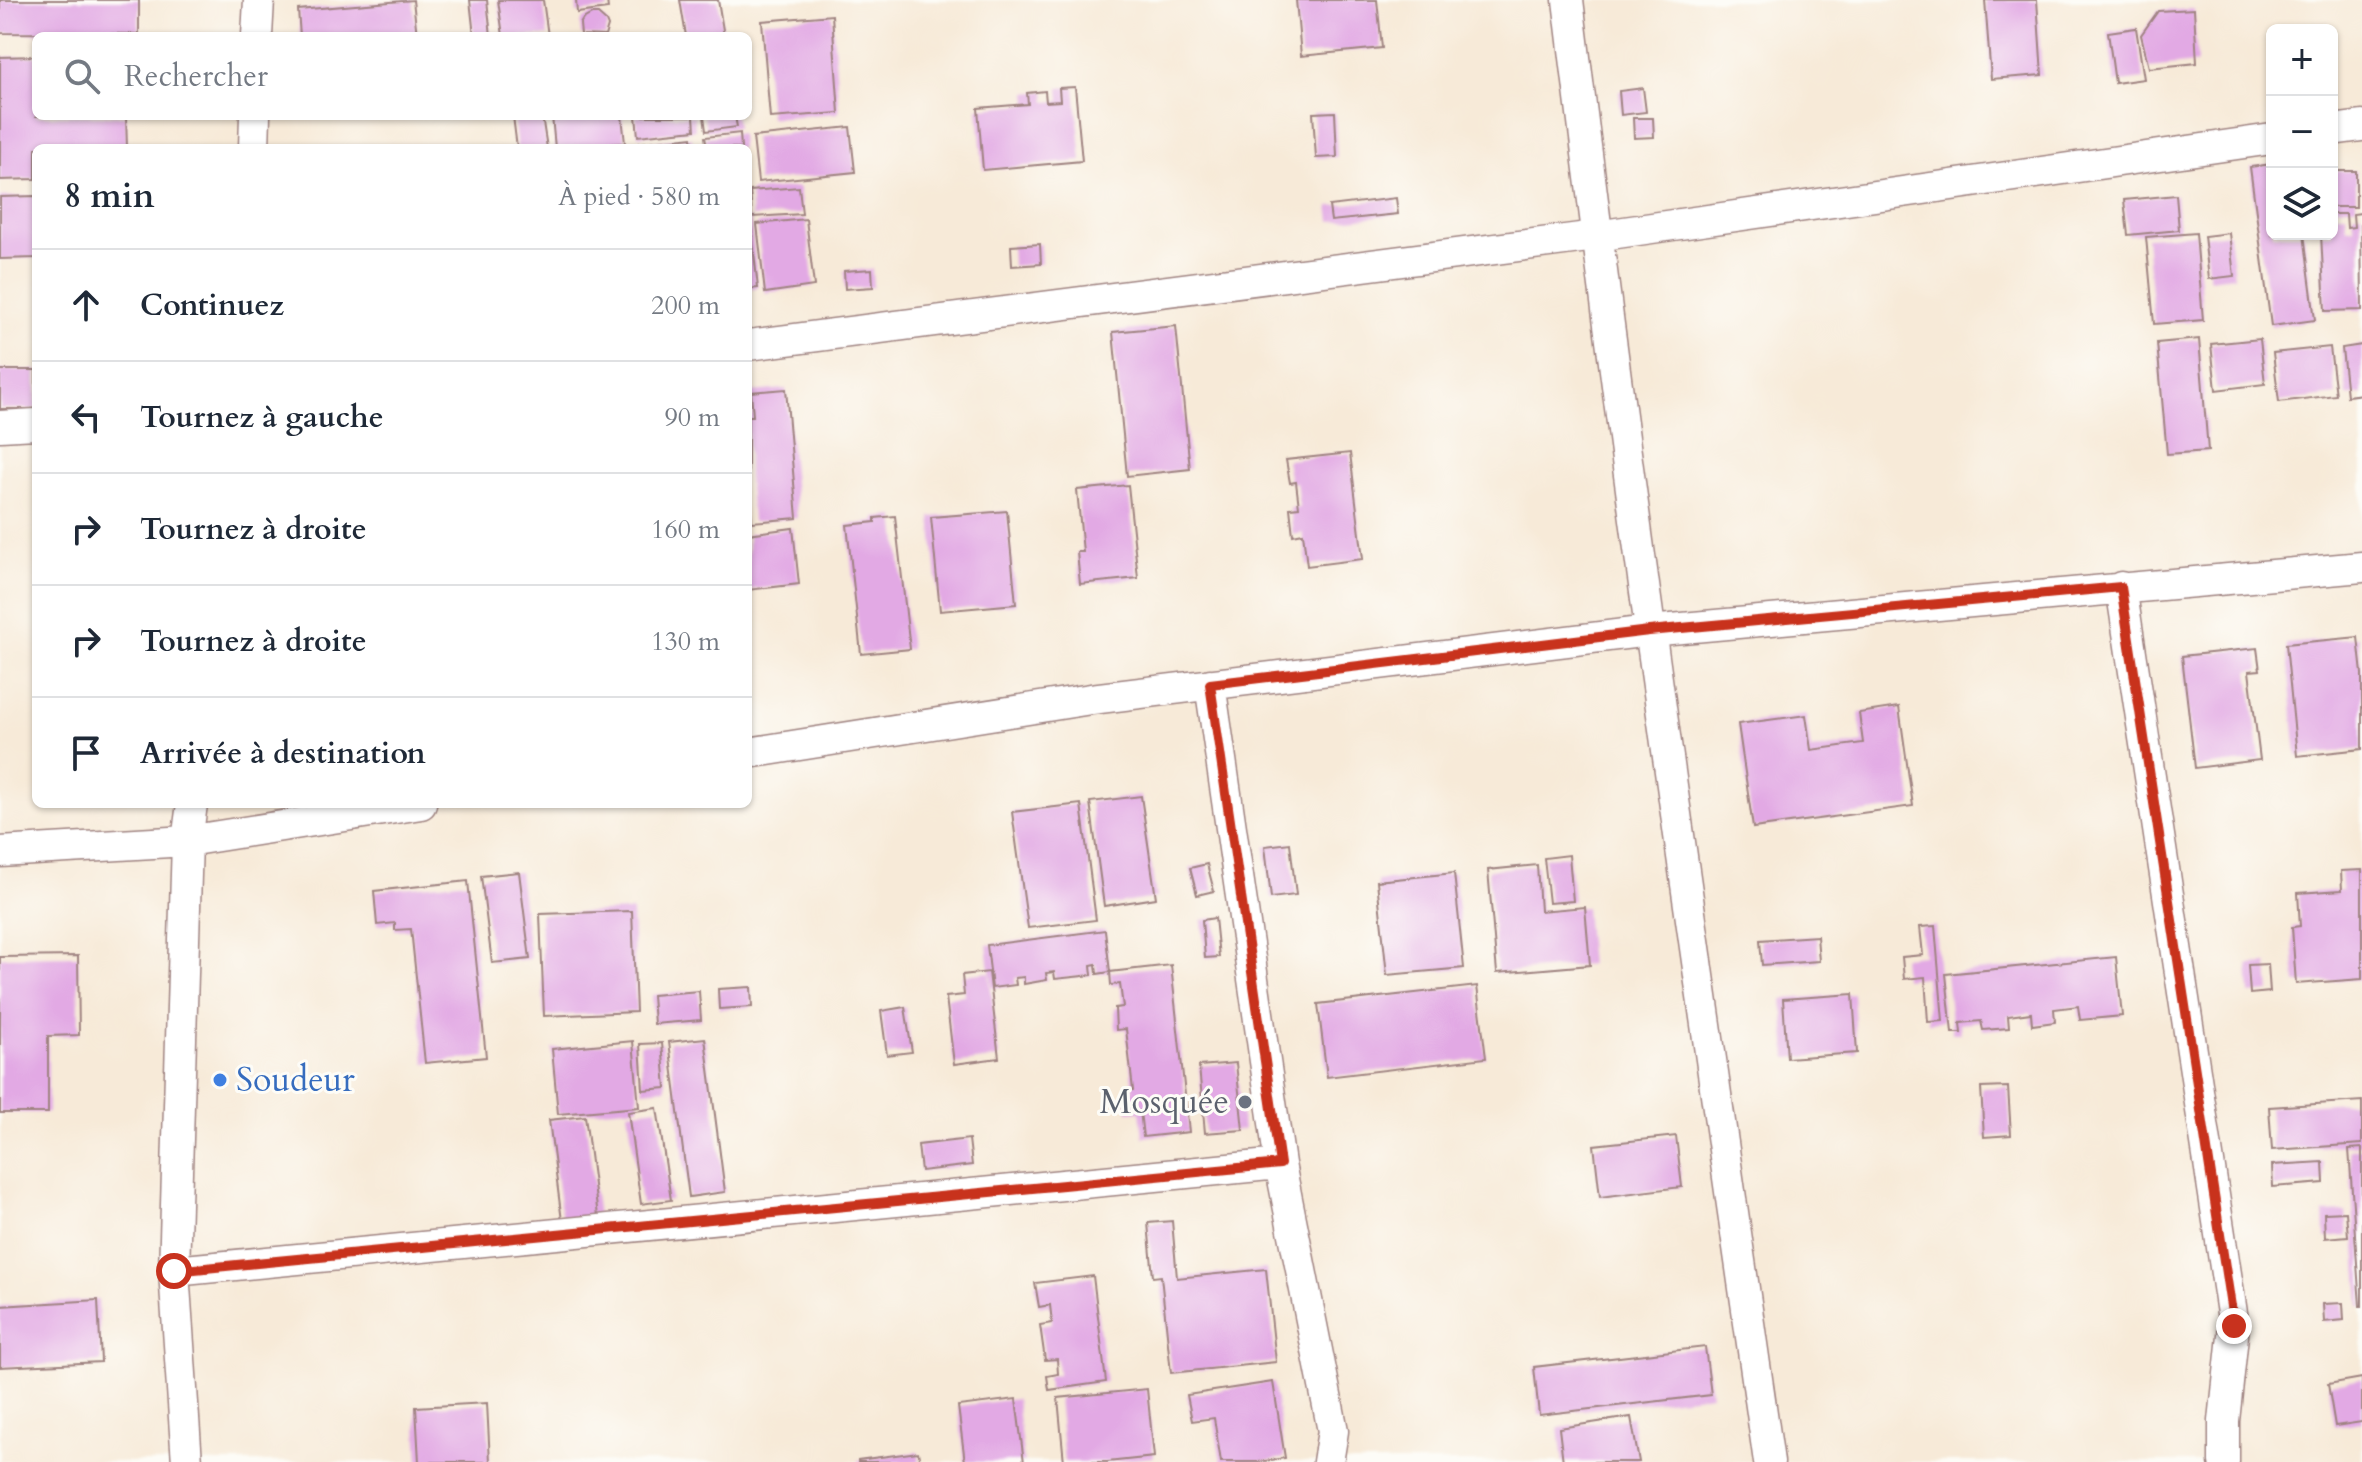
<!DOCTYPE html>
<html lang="fr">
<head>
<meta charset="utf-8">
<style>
	:root { --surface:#fff; --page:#f2f2f3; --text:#1f2937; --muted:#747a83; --line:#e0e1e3 }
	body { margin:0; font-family:Cardo,serif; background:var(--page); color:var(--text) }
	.controls { position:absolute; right:24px; top:24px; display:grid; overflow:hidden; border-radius:12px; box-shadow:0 2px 6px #0004 }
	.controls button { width:72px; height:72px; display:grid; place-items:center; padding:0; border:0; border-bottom:2px solid var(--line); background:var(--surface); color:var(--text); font:40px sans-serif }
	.stop { position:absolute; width:24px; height:24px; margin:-18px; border:6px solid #c8321e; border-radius:50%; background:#fff }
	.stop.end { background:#c8321e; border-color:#fff; box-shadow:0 2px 8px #0008 }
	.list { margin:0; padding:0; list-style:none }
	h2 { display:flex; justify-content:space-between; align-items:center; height:104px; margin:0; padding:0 32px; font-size:34px }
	h2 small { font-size:26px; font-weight:400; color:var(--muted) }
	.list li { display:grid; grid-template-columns:52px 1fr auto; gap:24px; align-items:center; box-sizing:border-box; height:112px; padding:0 32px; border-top:2px solid var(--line) }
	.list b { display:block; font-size:30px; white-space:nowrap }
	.list em { font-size:26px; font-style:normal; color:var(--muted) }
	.icon { flex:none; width:44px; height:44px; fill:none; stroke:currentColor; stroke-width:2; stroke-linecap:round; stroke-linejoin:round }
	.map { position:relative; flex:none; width:2362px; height:1462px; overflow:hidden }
	.search { position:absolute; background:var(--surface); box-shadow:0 2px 6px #0004; left:32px; top:32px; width:720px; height:88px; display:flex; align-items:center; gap:20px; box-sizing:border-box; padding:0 28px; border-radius:12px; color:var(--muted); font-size:30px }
	.panel { position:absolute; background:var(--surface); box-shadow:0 2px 6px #0004; left:32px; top:144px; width:720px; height:664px; border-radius:12px }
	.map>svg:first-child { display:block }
	.building { fill:#e2a9e4 }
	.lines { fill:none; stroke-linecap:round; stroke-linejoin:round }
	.street-casing { stroke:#a08482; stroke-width:33 }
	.street { stroke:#fff; stroke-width:30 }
	.route { stroke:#c8321e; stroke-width:10 }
	.shop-dot { fill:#3f7fe0; stroke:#fdfcf7; stroke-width:3 }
	.worship-dot { fill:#6b7280; stroke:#fdfcf7; stroke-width:3 }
	.labels { text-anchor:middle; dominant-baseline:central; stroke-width:6; stroke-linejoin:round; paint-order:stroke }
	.shop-label { font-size:34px; fill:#366cbe; stroke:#fdfcf7; text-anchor:start }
	.worship-label { font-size:34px; fill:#5b616d; stroke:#fdfcf7; text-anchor:end }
</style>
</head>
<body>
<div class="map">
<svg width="2362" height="1462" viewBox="0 0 2362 1462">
	<rect width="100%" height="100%" fill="#fdfcf7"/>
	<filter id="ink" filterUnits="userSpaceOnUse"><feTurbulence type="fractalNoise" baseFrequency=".0125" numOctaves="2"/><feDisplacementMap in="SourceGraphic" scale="16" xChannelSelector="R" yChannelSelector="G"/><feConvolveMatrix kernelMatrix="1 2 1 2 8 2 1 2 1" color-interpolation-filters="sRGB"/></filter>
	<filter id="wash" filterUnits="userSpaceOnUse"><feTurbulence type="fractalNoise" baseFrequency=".006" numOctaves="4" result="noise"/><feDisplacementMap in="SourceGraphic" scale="32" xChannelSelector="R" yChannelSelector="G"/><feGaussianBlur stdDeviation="1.8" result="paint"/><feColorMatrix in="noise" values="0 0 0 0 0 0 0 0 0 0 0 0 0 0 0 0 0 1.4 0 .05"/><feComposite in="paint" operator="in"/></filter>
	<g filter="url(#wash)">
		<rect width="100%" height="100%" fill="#f7ead8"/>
		<g id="blocks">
			<path class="building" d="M0 0H139V34L0 33Z
				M413 0 417 36H300L298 10Z
				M470 0H487L491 36H474Z
				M498 0H543L548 36H503Z
				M576 0H607L608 9 577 13Z
				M680 0H718L724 36H686Z
				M1296 0H1377L1382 48 1301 56Z
				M1985 0H2037L2042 75 1991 79Z
				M2194 9 2197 63 2149 68 2141 35 2158 11Z
				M592 14H598L606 21 608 26 605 36 581 35 580 24 583 19Z
				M832 15 839 113 770 118 762 21Z
				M2136 28 2144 79 2115 83 2108 32Z
				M36 56V116H126L127 148H36V179L0 180V57Z
				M1075 87 1082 161 983 170 978 108 1028 104 1027 93 1045 91 1046 102 1060 101 1059 88Z
				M1643 88 1646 112 1621 115 1619 91Z
				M1335 112 1337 157 1316 158 1313 113Z
				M513 116H542L547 148H517Z
				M552 116H622L625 143 555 148Z
				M636 116H694L695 130 638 136Z
				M704 116H735L737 127 706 131Z
				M1633 118H1653L1654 137 1634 138Z
				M850 127 855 172 758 182 753 137Z
				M740 133 741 148H707L705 137Z
				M692 137 693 148H641L640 143Z
				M2272 164V234H2304L2315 320 2271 326 2250 167Z
				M2332 171H2356V207H2332Z
				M799 187 802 214 752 217 750 191Z
				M2176 195 2179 230 2128 235 2124 200Z
				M36 196V258L0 259V197Z
				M1396 198 1398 214 1331 221 1329 206Z
				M2361 213 2362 310 2325 311 2321 234H2332V214H2346L2347 228 2354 227 2353 214Z
				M748 218H750L758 288 748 289Z
				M806 219 814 286 765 293 757 224Z
				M2196 233 2203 320 2154 324 2146 237Z
				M2229 233 2234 276 2209 279 2204 236Z
				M1040 244 1041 264 1012 266 1011 246Z
				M872 269 873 287 845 289 844 271Z
				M1176 326 1190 469 1127 476 1113 332Z
				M2199 339 2208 451 2167 454 2157 343Z
				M2260 339 2265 384 2216 390 2211 344Z
				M2362 345V394L2347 396 2342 348Z
				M2330 347 2336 395 2279 402 2273 353Z
				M0 370H36V409H0Z
				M786 389 797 518 752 522 748 476V416H753L751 392Z
				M1350 453 1363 559 1307 566 1303 533 1293 535 1290 508 1299 507 1296 482 1290 483 1286 460Z
				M1128 485 1138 578 1080 584 1077 552H1083L1077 490Z
				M1007 511 1016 604 940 611 931 517Z
				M895 516 910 649 861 654 847 525 875 522V518Z
				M793 528 799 584 748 590V534Z
				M2358 637 2362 674V749L2297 756 2286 644Z
				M2257 648 2260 670 2249 671 2260 760 2195 768 2182 656Z
				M1899 707 1913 806 1753 828 1738 724 1806 715 1811 750 1863 743 1859 713Z
				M1141 796 1156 898 1104 906 1090 802Z
				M1081 804 1096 920 1028 928 1012 812Z
				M1290 843 1296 895 1271 898 1265 846Z
				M1569 855 1573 901 1549 903 1544 858Z
				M1207 864 1214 891 1197 895 1190 868Z
				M1537 865 1540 911 1585 907 1590 965 1497 973 1488 870Z
				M2362 870V979L2296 984 2292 927 2300 926 2298 893 2342 890 2341 871Z
				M519 872 530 959 492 963 481 876Z
				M1454 873 1464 968 1387 975 1377 881Z
				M468 881 486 1057 425 1063 411 929 395 930V923L377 925 374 891Z
				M632 911 636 1012 544 1016 540 914Z
				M1215 918 1219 957 1205 958 1202 920Z
				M1935 926 1943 1021 1928 1022 1925 977 1904 979 1902 957 1923 955 1920 927Z
				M1105 930 1110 972 1097 974 1096 964 1091 965 1092 975 1055 979 1054 972 1046 973 1047 980 1024 984V977L1015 978 1016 985 992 988 987 945Z
				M1817 936 1819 961 1762 965 1760 940Z
				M78 956 79 1035 48 1036V1113H0V957Z
				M2116 957 2122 1016 2080 1020 2078 1006 2054 1009 2055 1022 2032 1025 2031 1013 2008 1016 2009 1028 1983 1030 1981 1021 1960 1023 1961 1033H1952L1946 974Z
				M2268 964 2270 992 2250 994 2248 965Z
				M1171 965 1189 1132 1143 1137 1140 1111 1128 1112 1125 1090H1133L1126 1029 1116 1030 1115 1008 1123 1007 1120 984 1111 985 1110 972Z
				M989 972 999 1058 954 1064 946 997 964 995 962 975Z
				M1477 986 1486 1058 1327 1077 1318 1004Z
				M751 987 752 1007 719 1009 718 989Z
				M699 991 701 1020 654 1024 652 995Z
				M1853 994 1857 1053 1787 1058 1783 999Z
				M905 1007 912 1052 887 1055 881 1011Z
				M705 1038 725 1192 689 1197 669 1042Z
				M633 1041 639 1107 558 1114 552 1049Z
				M662 1043 666 1088 643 1090 640 1044Z
				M1236 1063 1243 1130 1205 1133 1199 1066Z
				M2008 1087 2011 1135 1984 1137 1981 1088Z
				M2362 1101V1144L2272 1150 2269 1107Z
				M657 1108 671 1200 641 1204 628 1112Z
				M585 1116 598 1216 562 1221 549 1120Z
				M1676 1136 1682 1187 1600 1197 1594 1145Z
				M969 1139 972 1165 921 1171 918 1145Z
				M2362 1148V1306H2360L2349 1149Z
				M2323 1162 2324 1183 2273 1187 2272 1165Z
				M2346 1212 2348 1236 2325 1238 2324 1213Z
				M1172 1221 1177 1278 1266 1269 1276 1362 1171 1373 1161 1276 1153 1277 1148 1223Z
				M1093 1276 1106 1382 1049 1390 1047 1376 1058 1374 1057 1359 1045 1360 1040 1325 1052 1323 1050 1305 1039 1307 1035 1283Z
				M98 1300 101 1362 0 1367V1306Z
				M2343 1303 2344 1320 2324 1322 2323 1304Z
				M1705 1347 1711 1395 1539 1415 1534 1367Z
				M2362 1378V1422L2335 1426 2328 1384Z
				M1273 1382 1285 1458 1258 1462H1221L1214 1418 1192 1421 1187 1395Z
				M1147 1389 1154 1457 1107 1462H1064L1058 1398Z
				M1016 1399 1024 1462H965L958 1406Z
				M487 1403 490 1462H419L416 1407Z
				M1631 1417 1639 1462H1563L1559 1428Z
				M918 1452 920 1462H858V1460Z"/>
		</g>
	</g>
	<g filter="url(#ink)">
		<use href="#blocks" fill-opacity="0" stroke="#a08482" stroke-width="2"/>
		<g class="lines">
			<defs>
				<path id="street" d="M1568 0C1627 489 1699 975 1769 1462
					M257 36 259 0
					M2332 130 2362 126
					M254 148 255 116
					M748 345 1596 236 2272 139
					M0 426 36 424
					M2121 587 2234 1326 2224 1421V1462
					M1210 684 1280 1164 1333 1431 1328 1462
					M748 753 1091 699 1649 631 2362 567
					M0 852 187 841 421 804
					M174 1271 1280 1164
					M187 1462 174 1271 187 841 192 804"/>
			</defs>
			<use href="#street" class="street-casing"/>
			<use href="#street" class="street"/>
		</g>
	</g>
	<g class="lines" filter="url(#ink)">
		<path class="route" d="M174 1271 1280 1164 1210 684 1649 631 2121 587 2234 1326"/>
	</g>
	<circle class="shop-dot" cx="220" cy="1080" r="8"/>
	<circle class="worship-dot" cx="1245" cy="1102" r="8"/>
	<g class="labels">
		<g class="shop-label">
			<text x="236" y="1080">Soudeur</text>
		</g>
		<g class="worship-label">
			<text x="1229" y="1102">Mosquée</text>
		</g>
	</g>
</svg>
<div class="controls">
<button>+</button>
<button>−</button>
<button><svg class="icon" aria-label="layers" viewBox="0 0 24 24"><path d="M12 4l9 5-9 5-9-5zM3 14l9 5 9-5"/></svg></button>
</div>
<div class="stop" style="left:174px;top:1271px"></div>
<div class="stop end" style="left:2234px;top:1326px"></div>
<div class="search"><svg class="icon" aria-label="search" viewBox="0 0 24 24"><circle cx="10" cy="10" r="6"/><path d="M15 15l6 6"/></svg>Rechercher</div>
<section class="panel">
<h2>8 min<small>À pied · 580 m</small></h2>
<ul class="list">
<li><svg class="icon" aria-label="ahead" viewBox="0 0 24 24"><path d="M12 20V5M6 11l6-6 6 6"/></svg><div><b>Continuez</b></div><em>200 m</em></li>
<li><svg class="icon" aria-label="left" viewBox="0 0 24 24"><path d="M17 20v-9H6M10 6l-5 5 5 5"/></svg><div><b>Tournez à gauche</b></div><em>90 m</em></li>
<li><svg class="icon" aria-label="right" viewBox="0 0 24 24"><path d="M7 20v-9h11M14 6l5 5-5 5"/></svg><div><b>Tournez à droite</b></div><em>160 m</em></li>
<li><svg class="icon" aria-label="right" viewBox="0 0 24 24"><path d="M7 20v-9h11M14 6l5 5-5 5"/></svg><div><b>Tournez à droite</b></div><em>130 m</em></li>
<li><svg class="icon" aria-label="arrive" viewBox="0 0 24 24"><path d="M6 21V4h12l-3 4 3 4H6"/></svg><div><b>Arrivée à destination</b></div></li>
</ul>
</section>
</div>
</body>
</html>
